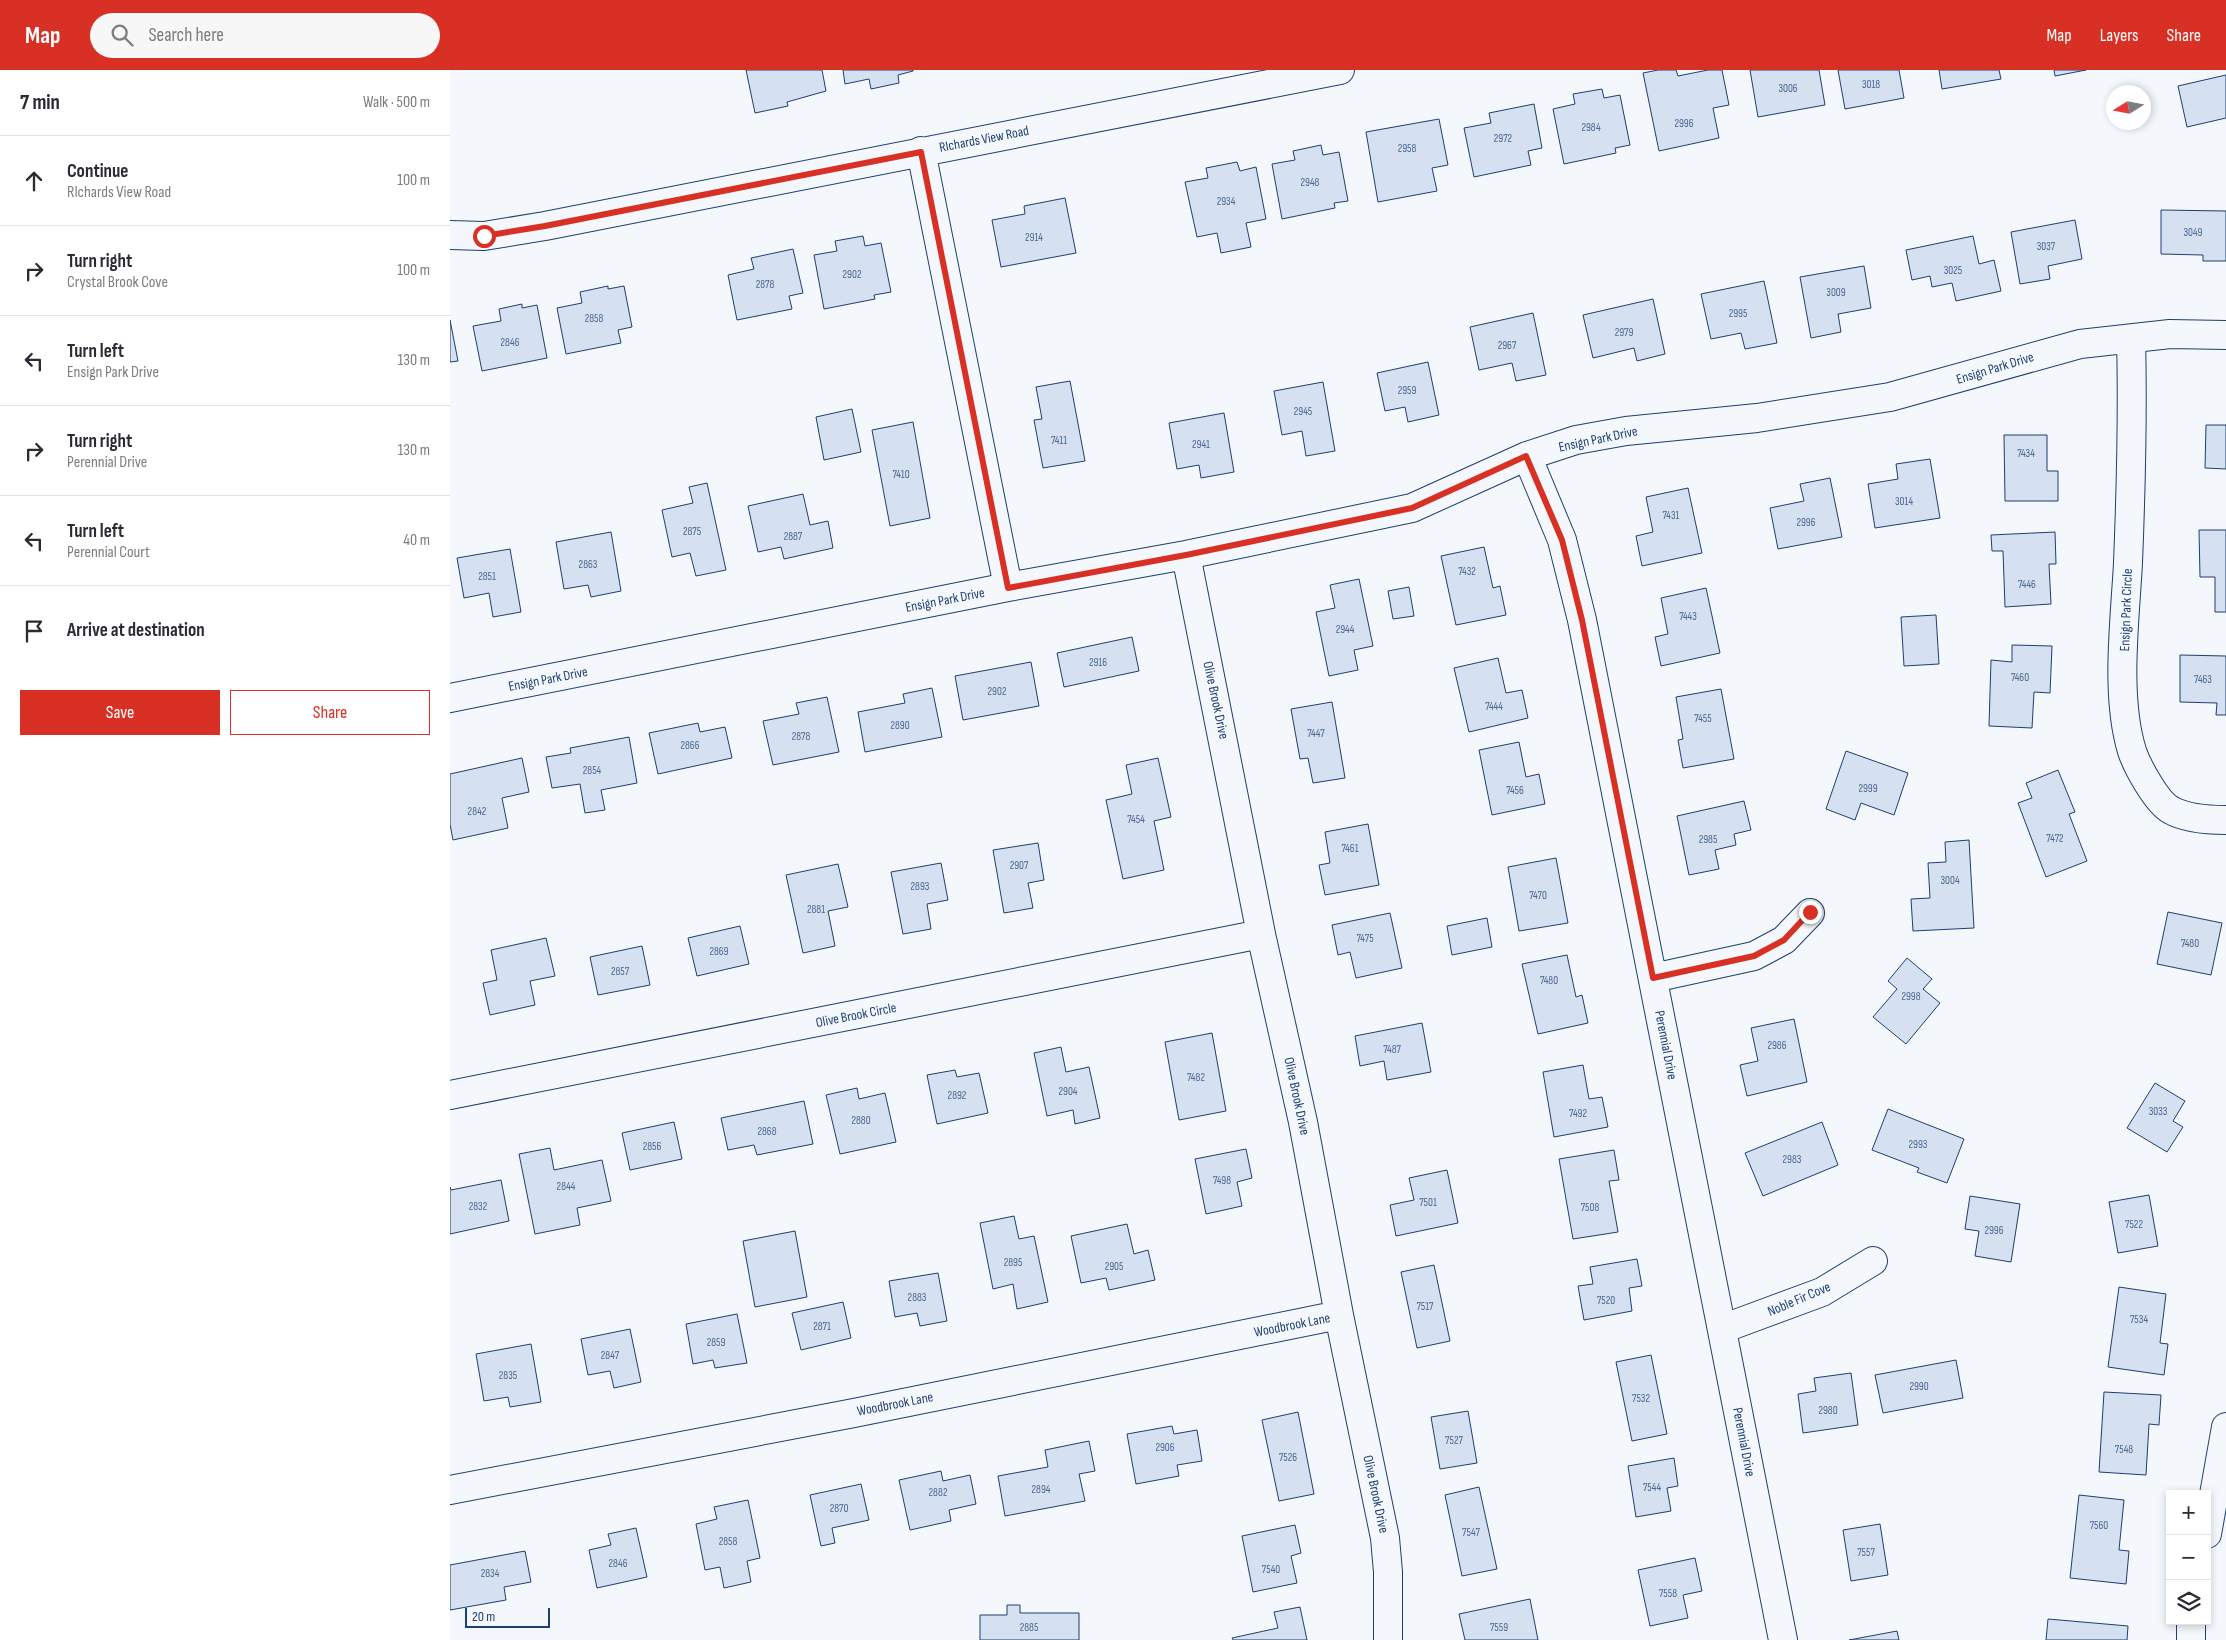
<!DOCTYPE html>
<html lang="en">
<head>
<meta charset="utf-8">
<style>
	:root { --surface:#fff; --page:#f7f7f7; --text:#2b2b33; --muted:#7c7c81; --line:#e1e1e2; --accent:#d93025 }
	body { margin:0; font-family:"Sofia Sans Condensed",sans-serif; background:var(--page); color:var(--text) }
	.controls { position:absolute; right:15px; bottom:15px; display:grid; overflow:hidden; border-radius:0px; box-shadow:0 2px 8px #0003 }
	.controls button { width:45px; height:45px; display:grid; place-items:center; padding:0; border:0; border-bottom:1px solid var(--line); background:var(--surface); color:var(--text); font:25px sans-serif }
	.compass { position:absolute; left:1656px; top:15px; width:45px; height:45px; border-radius:50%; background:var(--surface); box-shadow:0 2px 8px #0003; rotate:259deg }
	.scale { position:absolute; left:15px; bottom:12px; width:85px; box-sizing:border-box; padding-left:5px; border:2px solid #1d3f73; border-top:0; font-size:14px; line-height:18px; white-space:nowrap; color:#1d3f73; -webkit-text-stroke:4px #f4f7fb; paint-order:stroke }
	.stop { position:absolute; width:15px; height:15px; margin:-11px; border:4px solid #d93025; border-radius:50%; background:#fff }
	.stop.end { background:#d93025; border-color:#fff; box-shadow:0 1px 5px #0008 }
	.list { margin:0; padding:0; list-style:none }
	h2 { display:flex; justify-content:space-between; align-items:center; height:65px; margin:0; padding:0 20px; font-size:21px }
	h2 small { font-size:16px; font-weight:400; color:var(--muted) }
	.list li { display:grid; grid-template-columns:32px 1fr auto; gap:15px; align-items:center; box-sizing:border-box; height:90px; padding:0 20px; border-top:1px solid var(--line) }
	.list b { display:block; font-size:19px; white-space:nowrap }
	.list p { margin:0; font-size:16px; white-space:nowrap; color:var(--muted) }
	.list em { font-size:16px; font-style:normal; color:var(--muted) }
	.actions { display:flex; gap:10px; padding:15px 20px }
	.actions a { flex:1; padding:11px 0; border:1px solid var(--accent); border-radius:0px; text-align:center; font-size:18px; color:var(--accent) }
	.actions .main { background:var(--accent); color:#fff }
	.icon { flex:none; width:28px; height:28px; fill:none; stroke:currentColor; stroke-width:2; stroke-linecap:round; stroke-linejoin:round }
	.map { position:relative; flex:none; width:1776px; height:1570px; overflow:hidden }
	header { display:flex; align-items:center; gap:30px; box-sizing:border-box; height:70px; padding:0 25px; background:var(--accent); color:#fff }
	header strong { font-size:24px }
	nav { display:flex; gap:28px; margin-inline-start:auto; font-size:18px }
	.search { width:350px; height:45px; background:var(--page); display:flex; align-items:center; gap:12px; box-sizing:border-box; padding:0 18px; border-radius:28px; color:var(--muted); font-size:19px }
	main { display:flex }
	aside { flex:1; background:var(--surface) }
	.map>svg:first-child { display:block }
	.building { fill:#d5e0f0; stroke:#1d3f73 }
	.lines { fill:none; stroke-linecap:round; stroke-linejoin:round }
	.minor-casing { stroke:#1d3f73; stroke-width:30 }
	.minor { stroke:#f4f7fb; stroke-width:28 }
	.route { stroke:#d93025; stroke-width:6 }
	.labels { text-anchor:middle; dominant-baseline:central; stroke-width:4; stroke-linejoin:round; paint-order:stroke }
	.number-label { font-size:11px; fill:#4b6792 }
	.street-label { font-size:14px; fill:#1d3f73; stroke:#f4f7fb }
</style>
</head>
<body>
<header>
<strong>Map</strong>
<div class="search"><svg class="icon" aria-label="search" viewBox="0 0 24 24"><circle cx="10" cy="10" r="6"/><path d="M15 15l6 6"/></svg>Search here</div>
<nav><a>Map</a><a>Layers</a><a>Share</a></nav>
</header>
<main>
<aside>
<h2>7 min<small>Walk · 500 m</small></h2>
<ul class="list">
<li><svg class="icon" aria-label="ahead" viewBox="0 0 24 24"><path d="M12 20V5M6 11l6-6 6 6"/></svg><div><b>Continue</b><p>RIchards View Road</p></div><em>100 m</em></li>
<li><svg class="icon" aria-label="right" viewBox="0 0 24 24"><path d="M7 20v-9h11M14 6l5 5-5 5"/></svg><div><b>Turn right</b><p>Crystal Brook Cove</p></div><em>100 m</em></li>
<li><svg class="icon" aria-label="left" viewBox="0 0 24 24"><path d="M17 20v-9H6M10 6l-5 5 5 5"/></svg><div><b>Turn left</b><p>Ensign Park Drive</p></div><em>130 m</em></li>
<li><svg class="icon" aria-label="right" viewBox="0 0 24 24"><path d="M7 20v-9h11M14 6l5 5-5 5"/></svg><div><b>Turn right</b><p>Perennial Drive</p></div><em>130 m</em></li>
<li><svg class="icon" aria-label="left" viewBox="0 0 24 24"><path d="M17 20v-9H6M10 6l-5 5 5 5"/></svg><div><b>Turn left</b><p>Perennial Court</p></div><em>40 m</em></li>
<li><svg class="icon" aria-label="arrive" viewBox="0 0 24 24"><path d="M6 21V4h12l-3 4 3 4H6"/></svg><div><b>Arrive at destination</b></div></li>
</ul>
<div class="actions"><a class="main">Save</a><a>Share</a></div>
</aside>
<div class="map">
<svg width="1776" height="1570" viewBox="0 0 1776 1570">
	<rect width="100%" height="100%" fill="#f4f7fb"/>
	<path class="building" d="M296 0H372L376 21 337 32 338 36 305 43Z
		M393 0H463V1L448 5 449 13 421 19 419 9 395 14Z
		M1208 0H1226L1228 6 1258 0H1272L1279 35 1263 38 1269 68 1209 81 1193 3Z
		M1300 0H1369L1375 35 1308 47Z
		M1388 0H1449L1454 28 1395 39Z
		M1489 0H1549L1551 9 1492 19Z
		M1604 0H1636L1605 6Z
		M1776 5V48L1737 57 1728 16Z
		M1152 19 1154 28 1170 25 1180 75 1165 78 1166 83 1114 94 1103 39 1125 34 1123 24Z
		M1084 34 1092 78 1078 81 1081 95 1024 107 1014 58 1041 53 1039 43Z
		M989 49 998 95 982 98 987 121 928 132 916 62Z
		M871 75 873 85 889 82 898 131 884 133 885 138 832 149 822 94 845 90 843 81Z
		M787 92 790 101 806 97 816 149 796 153 801 177 771 183 767 163 747 167 735 112 758 108 756 98Z
		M615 128 626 183 551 197 542 150 575 144 574 136Z
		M1711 140 1776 141V191H1753V185L1711 184Z
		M1625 150 1632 189 1598 196 1600 209 1570 214 1561 162Z
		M413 166 415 176 431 173 441 222 424 225 425 229 374 239 364 185 387 181 385 171Z
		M1523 166 1529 194 1544 190 1551 221 1506 231 1502 213 1482 217 1480 206 1462 210 1456 180Z
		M343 179 353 223 339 226 342 239 287 250 278 205 304 199 301 188Z
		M1414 196 1421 238 1388 244 1391 262 1361 268 1350 207Z
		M1314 211 1327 273 1295 279 1291 263 1261 269 1251 224Z
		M158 216V219L174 216 182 257 168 260 171 273 116 284 107 238 132 233 130 222Z
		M1203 229 1215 284 1187 291 1184 278 1143 288 1133 245Z
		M72 234V238L87 235 97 288 32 301 23 256 51 251 49 239Z
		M1083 243 1096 305 1066 311 1062 293 1029 300 1020 257Z
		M0 250 8 291 0 292Z
		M978 292 989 345 958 352 955 337 935 341 927 303Z
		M620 311 635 391 593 398 584 350 592 349 586 317Z
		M873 312 885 381 856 386 852 361 832 365 824 321Z
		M402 339 411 382 374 390 366 347Z
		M774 343 784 402 751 408 749 395 727 399 719 353Z
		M463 352 480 448 440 456 422 360Z
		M1756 355H1776V399L1755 398Z
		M1554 365H1597V401H1608V431H1555Z
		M1480 389 1490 448 1425 458 1418 414 1448 409 1446 394Z
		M1380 408 1392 467 1328 479 1320 438 1354 431 1350 414Z
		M257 413 276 500 246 506 240 483 222 487 212 440 243 433 239 417Z
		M1238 418 1252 483 1192 496 1186 466 1203 462 1196 427Z
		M353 424 360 455 378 451 383 478 334 489 331 477 308 482 298 436Z
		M1749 460H1776V542H1765V507H1750Z
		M161 462 171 521 141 527 138 515 114 519 106 472Z
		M1605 462 1606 494H1599L1601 534 1555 537 1553 481H1542L1541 465Z
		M1034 477 1043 518 1050 516 1056 545 1006 555 991 486Z
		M60 479 71 542 43 547 39 523 14 528 7 488Z
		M909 509 923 576 904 580 908 600 879 606 866 542 885 538 880 515Z
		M959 517 964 546 943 549 938 521Z
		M1256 518 1270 583 1211 596 1205 567 1218 564 1211 528Z
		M1486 545 1489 594 1454 596 1451 547Z
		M682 567 689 601 614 617 607 583Z
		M1562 575 1602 576 1600 623 1584 622 1582 658 1539 656 1541 590 1562 592Z
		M1730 585 1776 586V645H1766L1767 633 1730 632Z
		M1048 588 1056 623 1072 620 1078 648 1019 662 1004 598Z
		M581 592 589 636 513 650 505 606Z
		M482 618 492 667 415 682 408 642 455 633 453 624Z
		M1271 619 1284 689 1233 698 1228 670 1233 669 1226 627Z
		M377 627 389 682 323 695 313 651 349 644 346 633Z
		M882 632 895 708 863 713 858 688 850 689 841 639Z
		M248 653 250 662 275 657 282 688 208 704 199 663Z
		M179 667 187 713 151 720 155 740 135 743 130 714 102 718 96 687 121 683 120 678Z
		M1069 672 1076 707 1089 704 1095 734 1042 745 1029 680Z
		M1396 681 1458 703 1444 745 1411 733 1405 750 1376 739Z
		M72 688 79 722 52 728 58 758 3 770 0 754V704Z
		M708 688 721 747 704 751 714 800 673 809 656 730 682 724 676 695Z
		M1608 700 1625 742 1619 744 1637 791 1596 807 1568 733 1582 728 1576 713Z
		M1294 731 1301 760 1284 764 1286 775 1265 780 1269 799 1239 805 1227 746Z
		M918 754 929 815 875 825 869 795 880 793 875 762Z
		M1519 770 1524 858 1463 861 1461 829 1480 828 1478 793 1496 792 1495 772Z
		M588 773 594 810 578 813 583 838 554 843 543 780Z
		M1106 788 1118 853 1069 861 1058 797Z
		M491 793 498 830 477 834 481 859 453 864 441 802Z
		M388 794 398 837 378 841 385 876 353 883 336 805Z
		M1718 842 1772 853 1761 905 1707 894Z
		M940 843 952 898 906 908 900 882 888 885 882 855Z
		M1037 848 1042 877 1002 885 997 856Z
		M290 856 299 894 247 906 238 868Z
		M96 868 105 906 80 911 85 935 40 945 33 913 47 910 41 880Z
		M192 876 200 915 148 925 140 887Z
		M1117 885 1126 927 1132 925 1138 953 1088 964 1072 894Z
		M1457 888 1482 909 1473 919 1490 933 1456 974 1423 947 1447 919 1438 911Z
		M1344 949 1357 1012 1297 1026 1290 995 1308 991 1301 958Z
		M972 953 981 1002 937 1010 934 991 910 996 905 966Z
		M762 963 776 1041 729 1050 715 972Z
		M611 977 616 1002 639 997 650 1048 625 1054 623 1040 597 1046 584 983Z
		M1133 995 1139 1029 1152 1027 1158 1057 1104 1067 1093 1002Z
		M505 1000 507 1007 529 1003 538 1043 487 1054 477 1005Z
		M1705 1013 1735 1031 1723 1051 1733 1057 1717 1082 1677 1058Z
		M407 1018 409 1029 435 1023 446 1072 390 1084 376 1025Z
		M354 1031 363 1074 307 1085 304 1075 278 1080 271 1048Z
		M1438 1039 1514 1069 1497 1113 1467 1102 1469 1098 1422 1080Z
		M224 1052 232 1089 180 1100 172 1063Z
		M1372 1052 1388 1095 1313 1126 1295 1083Z
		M100 1078 104 1100 152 1090 161 1131 127 1138 130 1155 85 1164 69 1084Z
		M796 1079 802 1108 787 1112 792 1136 756 1144 745 1089Z
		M1164 1080 1169 1110 1159 1111 1168 1162 1123 1169 1109 1089Z
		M997 1100 1008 1153 946 1166 940 1135 964 1130 959 1108Z
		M51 1110 59 1151 0 1164V1117L1 1120Z
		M1699 1125 1708 1176 1668 1183 1659 1132Z
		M1520 1126 1570 1134 1561 1192 1525 1186 1529 1161 1515 1159Z
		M564 1146 569 1169 584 1166 598 1232 567 1239 563 1214 543 1219 530 1153Z
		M677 1154 684 1184 698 1180 705 1210 659 1220 656 1208 631 1213 621 1166Z
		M345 1161 357 1227 305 1237 293 1171Z
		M1187 1189 1192 1216 1179 1218 1182 1241 1134 1250 1128 1216 1143 1214 1140 1197Z
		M984 1195 1000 1271 967 1278 951 1202Z
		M488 1203 497 1251 470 1256 467 1243 445 1247 439 1211Z
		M1669 1217 1716 1224 1710 1273 1718 1274 1714 1305 1658 1297Z
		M393 1232 401 1268 351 1280 342 1243Z
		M287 1244 297 1293 265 1298 263 1290 243 1294 236 1254Z
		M180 1259 191 1312 164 1318 160 1301 138 1305 131 1269Z
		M81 1274 91 1332 60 1337 58 1327 34 1331 26 1284Z
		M1201 1285 1217 1364 1182 1371 1166 1292Z
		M1506 1290 1513 1328 1433 1343 1425 1305Z
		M1401 1303 1408 1355 1353 1363 1348 1324 1366 1321 1364 1308Z
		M1654 1322 1711 1325 1709 1355 1699 1354 1696 1405 1649 1402Z
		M1018 1341 1027 1393 990 1399 981 1347Z
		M848 1342 864 1424 829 1431 812 1350Z
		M722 1356 724 1364 747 1360 752 1391 727 1395 729 1406 686 1414 677 1364Z
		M639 1371 645 1401 629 1404 635 1431 555 1446 548 1406 598 1397 595 1380Z
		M1224 1388 1228 1416 1217 1418 1221 1441 1186 1447 1178 1396Z
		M491 1401 493 1411 520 1405 526 1434 499 1440 501 1451 460 1460 449 1410Z
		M411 1414 419 1450 382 1458 385 1473 371 1476 360 1425Z
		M1029 1417 1047 1499 1012 1506 995 1425Z
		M1629 1425 1674 1430 1669 1480 1679 1481 1676 1514 1620 1508Z
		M298 1430 310 1488 297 1491 301 1512 274 1518 270 1497 255 1500 246 1454 267 1449 264 1437Z
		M1430 1454 1438 1505 1401 1511 1393 1460Z
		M845 1455 851 1483 841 1486 847 1513 803 1522 792 1466Z
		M186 1458 197 1507 147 1518 139 1480 161 1475 158 1464Z
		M75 1481 81 1512 54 1517 56 1530 0 1540V1495Z
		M1245 1488 1252 1521 1233 1525 1238 1548 1200 1556 1188 1500Z
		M1080 1529 1088 1570H1015L1009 1544Z
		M557 1535H570V1543H629V1570H530V1545H557Z
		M850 1537 857 1570H783L782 1568 828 1558 824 1542Z
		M1598 1549 1678 1556 1677 1570H1596Z
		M1447 1561 1449 1570H1399Z"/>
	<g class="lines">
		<defs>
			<path id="minor" d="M471 81 558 517
				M0 165 34 166 95 156 890 0
				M1681 269C1683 344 1681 418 1678 493 1675 550 1665 626 1682 681 1687 696 1707 733 1721 740 1737 749 1759 750 1776 750
				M1077 386 1112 470 1132 550 1333 1570
				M736 485 811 864 853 1052 889 1245 935 1468 938 1502V1570
				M0 628 558 517 736 485 962 438 1077 386 1126 370 1176 361 1307 348 1440 327 1630 274 1720 264 1776 265
				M1203 908 1304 886 1334 870 1360 843
				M0 1025 811 864
				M1272 1259 1372 1222 1423 1191
				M0 1420 404 1343 889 1245
				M1757 1464 1776 1357
				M1741 1551V1570"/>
		</defs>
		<use href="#minor" class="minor-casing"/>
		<use href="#minor" class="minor"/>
	</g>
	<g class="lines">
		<path class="route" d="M34 166 95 156 471 82 558 518 736 485 962 438 1076 386 1112 470 1132 550 1203 908 1304 886 1334 870 1360 842"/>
	</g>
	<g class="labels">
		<g class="number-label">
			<text x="1421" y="14">3018</text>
			<text x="1338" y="18">3006</text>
			<text x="1234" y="53">2996</text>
			<text x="1141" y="57">2984</text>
			<text x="1053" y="68">2972</text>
			<text x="957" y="78">2958</text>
			<text x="860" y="112">2948</text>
			<text x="776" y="131">2934</text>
			<text x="1743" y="162">3049</text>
			<text x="584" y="167">2914</text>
			<text x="1596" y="176">3037</text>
			<text x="1503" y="200">3025</text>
			<text x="402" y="204">2902</text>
			<text x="315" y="214">2878</text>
			<text x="1386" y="222">3009</text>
			<text x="1288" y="243">2995</text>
			<text x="144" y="248">2858</text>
			<text x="1174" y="262">2979</text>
			<text x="60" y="272">2846</text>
			<text x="1057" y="275">2967</text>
			<text x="957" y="320">2959</text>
			<text x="853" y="341">2945</text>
			<text x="609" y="370">7411</text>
			<text x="751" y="374">2941</text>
			<text x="1576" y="383">7434</text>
			<text x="451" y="404">7410</text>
			<text x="1454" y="431">3014</text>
			<text x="1221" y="445">7431</text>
			<text x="1356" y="452">2996</text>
			<text x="242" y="461">2875</text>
			<text x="343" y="466">2887</text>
			<text x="138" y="494">2863</text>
			<text x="1017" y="501">7432</text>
			<text x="37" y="506">2851</text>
			<text x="1577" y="514">7446</text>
			<text x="1238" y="546">7443</text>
			<text x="895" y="559">2944</text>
			<text x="648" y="592">2916</text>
			<text x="1570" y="607">7460</text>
			<text x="1753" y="609">7463</text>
			<text x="547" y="621">2902</text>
			<text x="1044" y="636">7444</text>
			<text x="1253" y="648">7455</text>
			<text x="450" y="655">2890</text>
			<text x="866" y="663">7447</text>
			<text x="351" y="666">2878</text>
			<text x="240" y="675">2866</text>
			<text x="142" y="700">2854</text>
			<text x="1418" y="718">2999</text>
			<text x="1065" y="720">7456</text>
			<text x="27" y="741">2842</text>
			<text x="686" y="749">7454</text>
			<text x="1605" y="768">7472</text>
			<text x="1258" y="769">2985</text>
			<text x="900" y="778">7461</text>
			<text x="569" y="795">2907</text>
			<text x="1500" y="810">3004</text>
			<text x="470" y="816">2893</text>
			<text x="1088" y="825">7470</text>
			<text x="366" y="839">2881</text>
			<text x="915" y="868">7475</text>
			<text x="1740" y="873">7480</text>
			<text x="269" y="881">2869</text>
			<text x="170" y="901">2857</text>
			<text x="1099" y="910">7480</text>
			<text x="1461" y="926">2998</text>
			<text x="1327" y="975">2986</text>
			<text x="942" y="979">7487</text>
			<text x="746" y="1007">7482</text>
			<text x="618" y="1021">2904</text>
			<text x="507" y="1025">2892</text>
			<text x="1708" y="1041">3033</text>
			<text x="1128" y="1043">7492</text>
			<text x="411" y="1050">2880</text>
			<text x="317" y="1061">2868</text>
			<text x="1468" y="1074">2993</text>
			<text x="202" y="1076">2856</text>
			<text x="1342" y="1089">2983</text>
			<text x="772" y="1110">7498</text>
			<text x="116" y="1116">2844</text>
			<text x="978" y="1132">7501</text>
			<text x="28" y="1136">2832</text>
			<text x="1140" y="1137">7508</text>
			<text x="1684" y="1154">7522</text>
			<text x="1544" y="1160">2996</text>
			<text x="563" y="1192">2895</text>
			<text x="664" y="1196">2905</text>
			<text x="467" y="1227">2883</text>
			<text x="1156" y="1230">7520</text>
			<text x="975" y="1236">7517</text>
			<text x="1689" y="1249">7534</text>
			<text x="372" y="1256">2871</text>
			<text x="266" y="1272">2859</text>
			<text x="160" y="1285">2847</text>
			<text x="58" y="1305">2835</text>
			<text x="1469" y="1316">2990</text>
			<text x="1191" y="1328">7532</text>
			<text x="1378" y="1340">2980</text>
			<text x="1004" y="1370">7527</text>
			<text x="715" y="1377">2906</text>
			<text x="1674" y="1379">7548</text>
			<text x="838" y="1387">7526</text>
			<text x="1202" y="1417">7544</text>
			<text x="591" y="1419">2894</text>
			<text x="488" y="1422">2882</text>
			<text x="389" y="1438">2870</text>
			<text x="1649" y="1455">7560</text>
			<text x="1021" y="1462">7547</text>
			<text x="278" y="1471">2858</text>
			<text x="1416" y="1482">7557</text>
			<text x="168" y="1493">2846</text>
			<text x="821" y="1499">7540</text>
			<text x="40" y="1503">2834</text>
			<text x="1218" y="1523">7558</text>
			<text x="579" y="1557">2885</text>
			<text x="1049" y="1557">7559</text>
		</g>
		<g class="street-label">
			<text transform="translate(534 69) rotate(-11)">RIchards View Road</text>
			<text transform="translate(1545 298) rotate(-17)">Ensign Park Drive</text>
			<text transform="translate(1148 369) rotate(-12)">Ensign Park Drive</text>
			<text transform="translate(495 530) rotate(-11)">Ensign Park Drive</text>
			<text transform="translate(1676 540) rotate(-88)">Ensign Park Circle</text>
			<text transform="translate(98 609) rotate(-11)">Ensign Park Drive</text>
			<text transform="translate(766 630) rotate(78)">Olive Brook Drive</text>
			<text transform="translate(406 945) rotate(-11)">Olive Brook Circle</text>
			<text transform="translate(1216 975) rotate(79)">Perennial Drive</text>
			<text transform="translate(847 1026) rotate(78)">Olive Brook Drive</text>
			<text transform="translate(1349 1229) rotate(-23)">Noble Fir Cove</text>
			<text transform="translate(842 1255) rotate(-11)">Woodbrook Lane</text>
			<text transform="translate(445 1334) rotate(-11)">Woodbrook Lane</text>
			<text transform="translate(1294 1372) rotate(79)">Perennial Drive</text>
			<text transform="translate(926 1424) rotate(78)">Olive Brook Drive</text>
		</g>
	</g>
</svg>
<div class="controls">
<button>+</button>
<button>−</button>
<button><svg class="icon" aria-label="layers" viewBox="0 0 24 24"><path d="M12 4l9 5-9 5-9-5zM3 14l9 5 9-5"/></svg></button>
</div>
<svg class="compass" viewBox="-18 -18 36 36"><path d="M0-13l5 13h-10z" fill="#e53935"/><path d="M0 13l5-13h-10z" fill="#7c7c81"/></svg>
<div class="scale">20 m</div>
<div class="stop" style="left:34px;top:166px"></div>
<div class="stop end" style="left:1360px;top:842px"></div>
</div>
</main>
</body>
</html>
